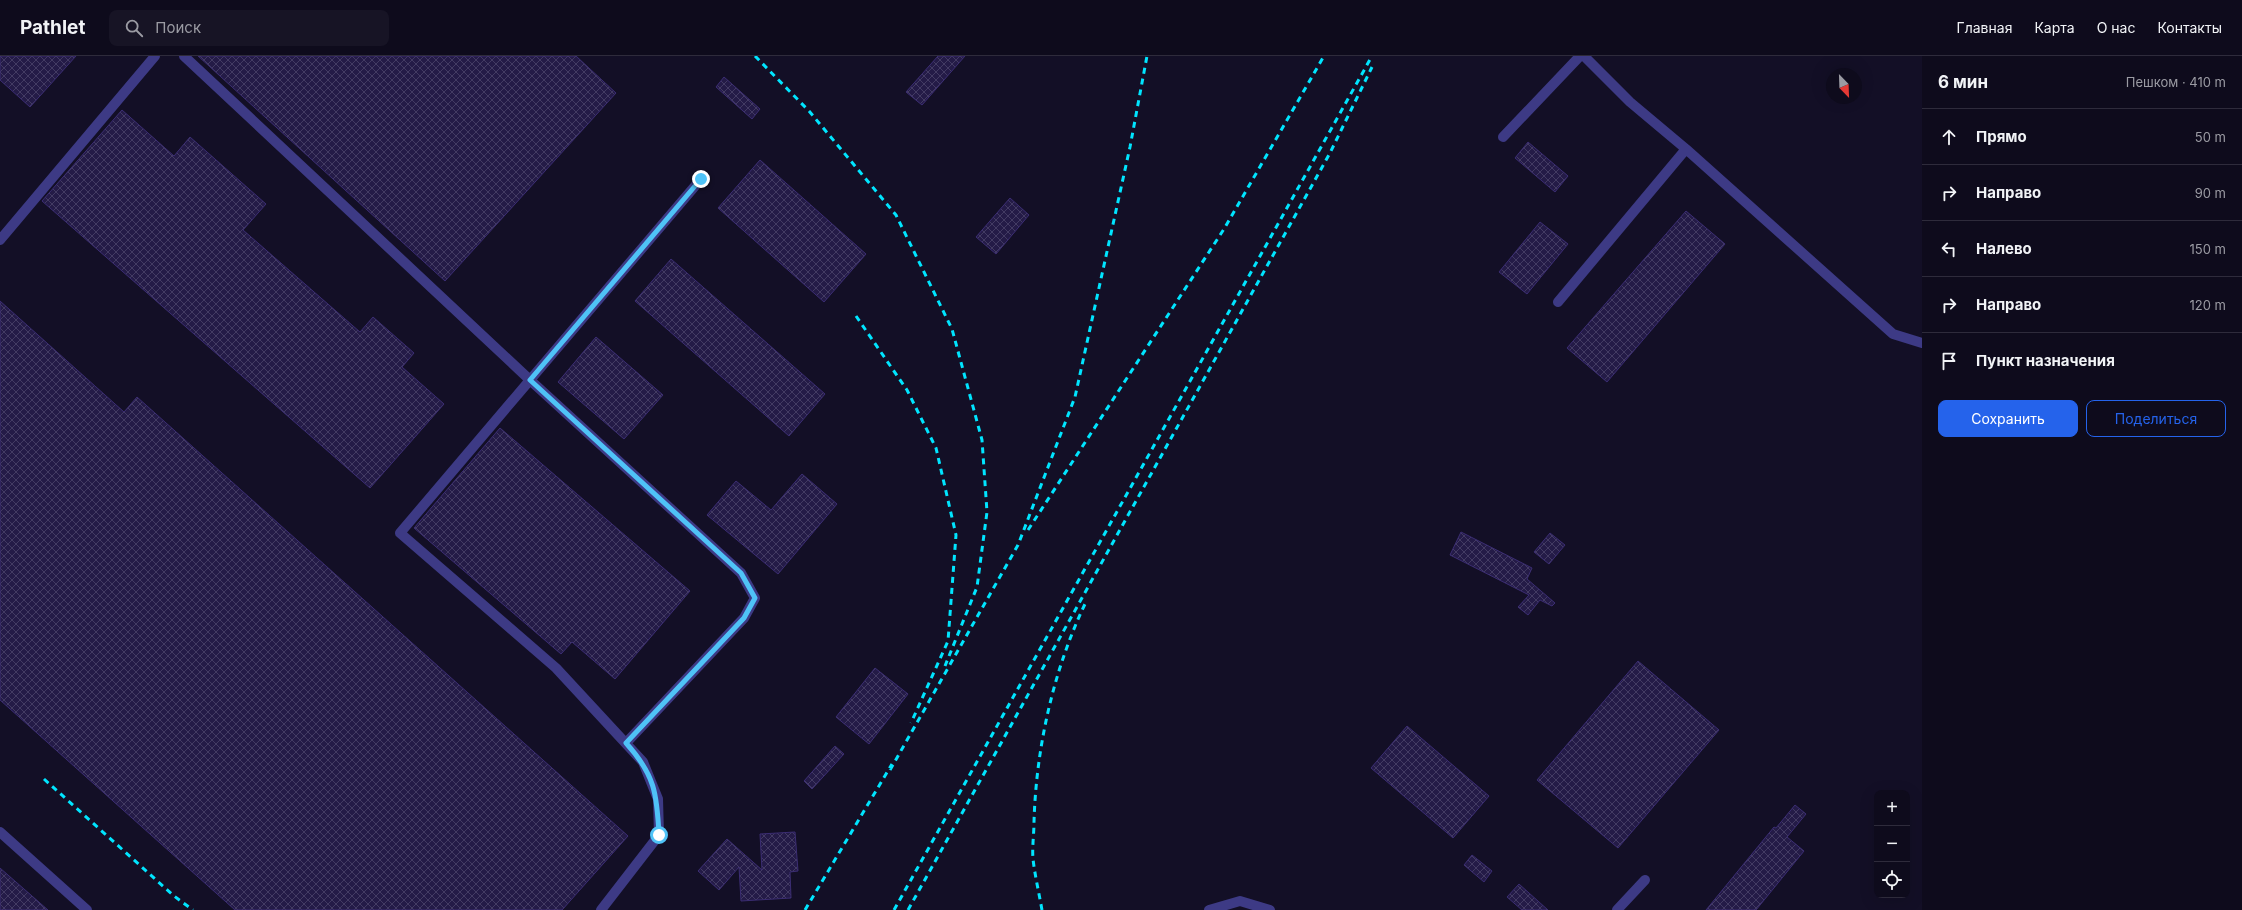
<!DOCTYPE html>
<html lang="ru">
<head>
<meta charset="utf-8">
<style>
	:root { --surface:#0e0b1c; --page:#171425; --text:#f1f3f6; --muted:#9b9ba3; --line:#2e2b3b; --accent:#2563eb }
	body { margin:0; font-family:Inter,sans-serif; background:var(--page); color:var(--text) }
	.controls { position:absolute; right:12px; bottom:12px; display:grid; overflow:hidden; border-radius:8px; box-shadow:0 4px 16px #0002 }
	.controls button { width:36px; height:36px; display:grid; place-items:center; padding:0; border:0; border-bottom:1px solid var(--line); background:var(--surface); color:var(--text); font:20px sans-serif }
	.compass { position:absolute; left:1826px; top:12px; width:36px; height:36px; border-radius:50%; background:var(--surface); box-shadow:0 4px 16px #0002; rotate:157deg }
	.stop { position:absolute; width:12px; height:12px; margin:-9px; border:3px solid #4fc3f7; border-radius:50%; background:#fff }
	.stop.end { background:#4fc3f7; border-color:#fff; box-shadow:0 1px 4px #0008 }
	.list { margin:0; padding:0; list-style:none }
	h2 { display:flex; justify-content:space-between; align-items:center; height:52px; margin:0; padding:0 16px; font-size:17px }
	h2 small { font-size:13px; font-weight:400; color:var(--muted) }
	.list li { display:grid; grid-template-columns:26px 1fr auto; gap:12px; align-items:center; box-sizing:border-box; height:56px; padding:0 16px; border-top:1px solid var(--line) }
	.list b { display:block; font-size:15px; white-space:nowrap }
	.list em { font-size:13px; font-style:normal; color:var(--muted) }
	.actions { display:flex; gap:8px; padding:12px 16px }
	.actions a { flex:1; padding:9px 0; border:1px solid var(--accent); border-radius:8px; text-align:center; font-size:14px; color:var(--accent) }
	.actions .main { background:var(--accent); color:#fff }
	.icon { flex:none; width:22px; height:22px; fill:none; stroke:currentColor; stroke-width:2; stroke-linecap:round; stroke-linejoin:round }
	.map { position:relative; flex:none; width:1922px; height:854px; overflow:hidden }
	header { display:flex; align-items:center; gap:24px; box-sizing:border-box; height:56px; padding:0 20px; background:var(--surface); border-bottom:1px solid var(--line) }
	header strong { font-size:19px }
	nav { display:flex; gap:22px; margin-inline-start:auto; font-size:14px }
	.search { width:280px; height:36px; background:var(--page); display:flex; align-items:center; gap:10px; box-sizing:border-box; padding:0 14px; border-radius:8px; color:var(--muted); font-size:15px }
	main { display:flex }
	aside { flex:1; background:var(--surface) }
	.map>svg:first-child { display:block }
	.building { fill:url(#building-cross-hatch); stroke:#3b2d73 }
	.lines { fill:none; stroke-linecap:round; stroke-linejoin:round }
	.minor { stroke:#3d3a85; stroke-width:10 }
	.rail { stroke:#00e5ff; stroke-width:3; stroke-dasharray:6 5; stroke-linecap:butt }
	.route { stroke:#4fc3f7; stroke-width:5 }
</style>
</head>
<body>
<header>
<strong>Pathlet</strong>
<div class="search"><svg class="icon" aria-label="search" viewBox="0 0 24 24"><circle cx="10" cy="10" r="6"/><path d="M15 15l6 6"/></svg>Поиск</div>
<nav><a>Главная</a><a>Карта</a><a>О нас</a><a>Контакты</a></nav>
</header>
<main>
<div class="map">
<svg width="1922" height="854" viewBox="0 0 1922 854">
	<defs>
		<pattern id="building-cross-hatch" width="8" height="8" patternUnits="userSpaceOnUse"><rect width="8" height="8" fill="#241b47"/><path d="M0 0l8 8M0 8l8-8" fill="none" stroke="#433b63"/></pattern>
	</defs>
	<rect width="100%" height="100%" fill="#130f26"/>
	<path class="building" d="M0 0H76L30 51 0 24Z
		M198 0H576L616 37 445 225Z
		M938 0H965L922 49 906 36Z
		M724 21 760 53 752 63 716 31Z
		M122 54 174 100 190 81 266 148 243 174 360 276 373 261 414 297 402 311 444 348 370 432 42 145Z
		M1528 86 1568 120 1555 136 1515 102Z
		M760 104 866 198 824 246 718 152Z
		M1010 142 1029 159 996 198 976 181Z
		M1686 155 1725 188 1607 326 1567 292Z
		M1540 166 1568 188 1527 238 1499 216Z
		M671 203 825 338 789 380 635 245Z
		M0 245 124 356 137 341 628 780 562 854H235L0 644Z
		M596 281 663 339 624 383 558 326Z
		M500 372 690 535 615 623 572 586 561 598 414 472Z
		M802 418 837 448 778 518 707 459 736 425 771 454Z
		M1461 476 1532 512 1527 523 1555 547 1552 550 1540 544 1528 559 1518 551 1529 539 1450 499Z
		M1550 477 1565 489 1549 508 1534 496Z
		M1638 605 1719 674 1618 792 1537 724Z
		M875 612 908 638 869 688 836 661Z
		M1407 670 1489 740 1453 782 1371 712Z
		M835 690 844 698 812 733 804 725Z
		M1795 749 1806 758 1787 781 1804 795 1756 854H1706L1774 771 1776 772Z
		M795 776 798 815 790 816 791 842 741 845 739 811 719 834 698 815 727 783 762 814 760 778Z
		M1472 799 1492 815 1484 826 1464 809Z
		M0 812 48 854H0Z
		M1519 828 1548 854H1522L1507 841Z"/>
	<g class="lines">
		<path class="minor" d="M184 0 530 324 400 477 556 612 643 706 658 743 659 779 601 854
			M1584 0 1630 46 1686 93 1893 278 1922 287
			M1503 81 1580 0
			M0 184 155 0
			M1558 246 1686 93
			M626 687 744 562 755 542 741 517 530 324 701 123
			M0 776 87 854
			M1209 854 1240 845 1270 854
			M1617 854 1645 824"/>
		<path class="rail" d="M755 0 809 55 896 159 952 273 982 384 987 456 977 531 945 610
			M856 260 907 334 936 392 956 479 948 585 911 667
			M1028 474 1224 173 1324 0
			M890 714 1018 489 1075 341 1130 91 1147 0
			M44 723 174 840 193 854
			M805 854 892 708
			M894 854 1372 0
			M908 854 1330 97 1372 11
			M1042 854C1039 837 1035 820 1033 803 1032 791 1034 778 1034 766 1036 693 1053 615 1085 548"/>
	</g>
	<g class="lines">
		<path class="route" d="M659 779C657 738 655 719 626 687L744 562 755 542 741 517 530 324 701 123"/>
	</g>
</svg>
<div class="controls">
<button>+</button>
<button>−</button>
<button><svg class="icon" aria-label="locate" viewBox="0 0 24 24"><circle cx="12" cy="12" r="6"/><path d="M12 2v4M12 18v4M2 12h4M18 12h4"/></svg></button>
</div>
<svg class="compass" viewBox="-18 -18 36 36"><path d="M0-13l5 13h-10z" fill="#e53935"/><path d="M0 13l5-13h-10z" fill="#9b9ba3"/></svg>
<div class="stop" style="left:659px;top:779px"></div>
<div class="stop end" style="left:701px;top:123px"></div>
</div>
<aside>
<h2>6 мин<small>Пешком · 410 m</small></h2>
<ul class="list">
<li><svg class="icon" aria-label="ahead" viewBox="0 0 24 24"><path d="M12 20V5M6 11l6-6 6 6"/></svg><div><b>Прямо</b></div><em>50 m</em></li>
<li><svg class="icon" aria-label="right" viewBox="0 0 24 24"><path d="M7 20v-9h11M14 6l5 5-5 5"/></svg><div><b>Направо</b></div><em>90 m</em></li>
<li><svg class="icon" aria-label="left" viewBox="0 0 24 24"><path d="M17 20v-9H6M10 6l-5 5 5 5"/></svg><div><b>Налево</b></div><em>150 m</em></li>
<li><svg class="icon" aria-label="right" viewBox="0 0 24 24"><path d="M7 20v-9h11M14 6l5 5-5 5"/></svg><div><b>Направо</b></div><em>120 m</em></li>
<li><svg class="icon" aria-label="arrive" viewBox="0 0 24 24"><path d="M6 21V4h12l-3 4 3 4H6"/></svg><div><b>Пункт назначения</b></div></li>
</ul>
<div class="actions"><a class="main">Сохранить</a><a>Поделиться</a></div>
</aside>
</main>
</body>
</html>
